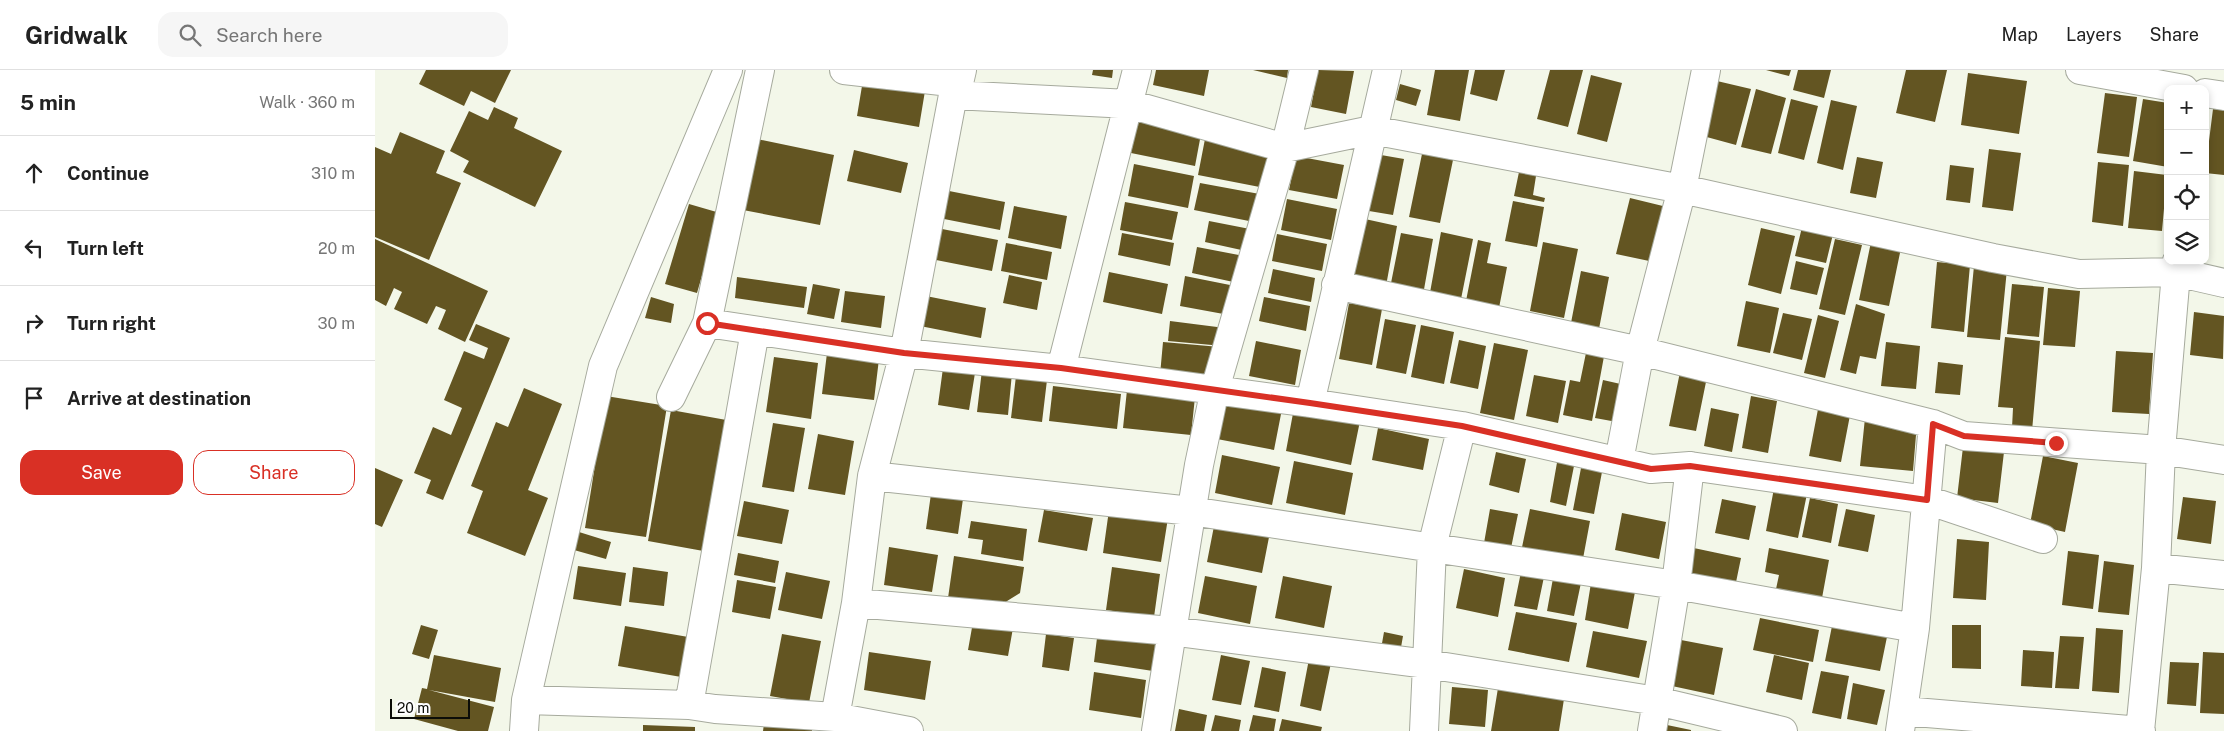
<!DOCTYPE html>
<html lang="en">
<head>
<meta charset="utf-8">
<style>
	:root { --surface:#fff; --page:#f6f6f6; --text:#222; --muted:#767676; --line:#e0e0e0; --accent:#d93025 }
	body { margin:0; font-family:"Public Sans",sans-serif; background:var(--page); color:var(--text) }
	.controls { position:absolute; right:15px; top:15px; display:grid; overflow:hidden; border-radius:10px; box-shadow:0 2px 8px #0003 }
	.controls button { width:45px; height:45px; display:grid; place-items:center; padding:0; border:0; border-bottom:1px solid var(--line); background:var(--surface); color:var(--text); font:25px sans-serif }
	.scale { position:absolute; left:15px; bottom:12px; width:80px; box-sizing:border-box; padding-left:5px; border:2px solid #0c0d08; border-top:0; font-size:14px; line-height:18px; white-space:nowrap; color:#0c0d08; -webkit-text-stroke:4px #fff; paint-order:stroke }
	.stop { position:absolute; width:15px; height:15px; margin:-11px; border:4px solid #d93025; border-radius:50%; background:#fff }
	.stop.end { background:#d93025; border-color:#fff; box-shadow:0 1px 5px #0008 }
	.list { margin:0; padding:0; list-style:none }
	h2 { display:flex; justify-content:space-between; align-items:center; height:65px; margin:0; padding:0 20px; font-size:21px }
	h2 small { font-size:16px; font-weight:400; color:var(--muted) }
	.list li { display:grid; grid-template-columns:32px 1fr auto; gap:15px; align-items:center; box-sizing:border-box; height:75px; padding:0 20px; border-top:1px solid var(--line) }
	.list b { display:block; font-size:19px; white-space:nowrap }
	.list em { font-size:16px; font-style:normal; color:var(--muted) }
	.actions { display:flex; gap:10px; padding:15px 20px }
	.actions a { flex:1; padding:11px 0; border:1px solid var(--accent); border-radius:15px; text-align:center; font-size:18px; color:var(--accent) }
	.actions .main { background:var(--accent); color:#fff }
	.icon { flex:none; width:28px; height:28px; fill:none; stroke:currentColor; stroke-width:2; stroke-linecap:round; stroke-linejoin:round }
	.map { position:relative; flex:none; width:1849px; height:661px; overflow:hidden }
	header { display:flex; align-items:center; gap:30px; box-sizing:border-box; height:70px; padding:0 25px; background:var(--surface); border-bottom:1px solid var(--line) }
	header strong { font-size:24px }
	nav { display:flex; gap:28px; margin-inline-start:auto; font-size:18px }
	.search { width:350px; height:45px; background:var(--page); display:flex; align-items:center; gap:12px; box-sizing:border-box; padding:0 18px; border-radius:15px; color:var(--muted); font-size:19px }
	main { display:flex }
	aside { flex:1; background:var(--surface) }
	.map>svg:first-child { display:block }
	.building { fill:#635522 }
	.lines { fill:none; stroke-linecap:round; stroke-linejoin:round }
	.minor-casing { stroke:#a6aa9d; stroke-width:30 }
	.minor { stroke:#fff; stroke-width:28 }
	.route { stroke:#d93025; stroke-width:6 }
</style>
</head>
<body>
<header>
<strong>Gridwalk</strong>
<div class="search"><svg class="icon" aria-label="search" viewBox="0 0 24 24"><circle cx="10" cy="10" r="6"/><path d="M15 15l6 6"/></svg>Search here</div>
<nav><a>Map</a><a>Layers</a><a>Share</a></nav>
</header>
<main>
<aside>
<h2>5 min<small>Walk · 360 m</small></h2>
<ul class="list">
<li><svg class="icon" aria-label="ahead" viewBox="0 0 24 24"><path d="M12 20V5M6 11l6-6 6 6"/></svg><div><b>Continue</b></div><em>310 m</em></li>
<li><svg class="icon" aria-label="left" viewBox="0 0 24 24"><path d="M17 20v-9H6M10 6l-5 5 5 5"/></svg><div><b>Turn left</b></div><em>20 m</em></li>
<li><svg class="icon" aria-label="right" viewBox="0 0 24 24"><path d="M7 20v-9h11M14 6l5 5-5 5"/></svg><div><b>Turn right</b></div><em>30 m</em></li>
<li><svg class="icon" aria-label="arrive" viewBox="0 0 24 24"><path d="M6 21V4h12l-3 4 3 4H6"/></svg><div><b>Arrive at destination</b></div></li>
</ul>
<div class="actions"><a class="main">Save</a><a>Share</a></div>
</aside>
<div class="map">
<svg width="1849" height="661" viewBox="0 0 1849 661">
	<rect width="100%" height="100%" fill="#f3f7e9"/>
	<path class="building" d="M51 0H136L120 33 96 21 89 36 44 14Z
		M718 0H738L737 8 717 5Z
		M781 0H834L829 26 778 15Z
		M878 0H913L912 8Z
		M943 0 979 1 971 44 936 37Z
		M1060 0H1094L1085 51 1052 45Z
		M1100 0H1130L1122 31 1095 24Z
		M1175 0H1208L1193 57 1162 49Z
		M1391 0H1416L1414 6Z
		M1423 0H1456L1449 28 1418 20Z
		M1531 0H1572L1560 52 1521 43Z
		M1593 3 1652 11 1644 64 1586 55Z
		M1216 5 1247 13 1232 72 1202 64Z
		M488 10 550 21 544 57 482 46Z
		M1342 11 1376 19 1361 75 1328 66Z
		M1025 14 1046 20 1041 36 1021 30Z
		M1381 19 1411 28 1396 84 1366 77Z
		M1730 23 1762 27 1754 87 1722 83Z
		M1416 29 1443 36 1429 90 1403 83Z
		M1768 29 1793 33V97L1758 91Z
		M1456 30 1482 36 1468 100 1442 93Z
		M119 37 143 48 139 58 187 81 160 137 88 102 94 91 75 81 94 41 113 50Z
		M1838 39 1849 40V105L1830 103Z
		M763 52 826 64 820 96 756 83Z
		M25 62 70 81 61 103 86 113 54 190 0 167V77L16 84Z
		M382 69 459 85 445 155 368 140Z
		M830 69 901 84 895 119 823 105Z
		M1614 79 1646 83 1638 141 1607 137Z
		M479 80 533 93 526 123 472 111Z
		M1047 84 1078 90 1065 153 1034 147Z
		M1006 85 1029 89 1018 145 994 141Z
		M921 86 969 95 962 129 914 120Z
		M1482 87 1508 92 1501 128 1475 123Z
		M1723 92 1754 95 1748 156 1717 152Z
		M759 94 819 106 813 138 753 126Z
		M1575 95 1599 98 1595 133 1571 130Z
		M1759 101 1792 105 1787 161 1753 158Z
		M1144 102 1161 106 1158 125 1170 128 1169 132 1139 126Z
		M825 113 890 125 884 153 819 140Z
		M569 120 630 132 625 160 564 148Z
		M1255 128 1292 137 1279 192 1241 184Z
		M912 129 962 139 956 170 906 160Z
		M1138 131 1169 137 1162 177 1130 171Z
		M750 132 803 142 797 170 745 160Z
		M314 134 345 143 322 223 290 214Z
		M639 136 692 146 686 179 633 168Z
		M990 149 1022 156 1011 216 978 210Z
		M834 151 875 159 871 181 830 172Z
		M1428 153 1459 160 1451 193 1420 186Z
		M562 158 623 170 617 201 556 189Z
		M1386 158 1420 166 1406 224 1373 215Z
		M1066 162 1098 169 1085 234 1054 228Z
		M747 163 799 173 795 196 743 185Z
		M1026 163 1058 169 1048 225 1015 218Z
		M902 164 952 174 947 201 897 191Z
		M0 169 113 221 90 272 63 259 71 240 61 236 52 254 19 239 27 222 19 218 11 236 0 230Z
		M1460 169 1487 175 1470 245 1444 239Z
		M1103 170 1116 173 1112 193 1132 197 1123 243 1090 236Z
		M1168 172 1203 179 1189 248 1155 241Z
		M1496 172 1526 178 1514 236 1484 230Z
		M631 173 677 182 672 210 626 201Z
		M822 177 869 186 863 213 817 203Z
		M1421 191 1449 198 1442 225 1415 219Z
		M1562 192 1595 195 1589 262 1556 258Z
		M1599 196 1632 199 1625 270 1592 267Z
		M898 199 940 208 936 232 893 223Z
		M1206 201 1234 207 1223 264 1195 258Z
		M734 202 793 214 787 244 728 232Z
		M634 205 667 212 662 240 628 233Z
		M810 206 860 216 854 245 805 236Z
		M362 207 432 217 429 238 360 228Z
		M438 214 465 219 459 249 432 244Z
		M1637 214 1669 217 1664 267 1632 264Z
		M1673 218 1705 221 1700 277 1668 275Z
		M470 221 510 226 506 258 466 252Z
		M551 226 611 238 606 268 545 256Z
		M276 227 299 234 296 253 270 248Z
		M889 227 935 236 931 261 884 251Z
		M1371 231 1404 238 1395 283 1362 276Z
		M974 233 1007 239 997 295 964 289Z
		M1481 234 1510 244 1501 289 1485 286 1481 304 1465 300Z
		M1819 242 1849 246 1848 289 1815 285Z
		M1408 243 1437 249 1427 290 1398 283Z
		M1443 245 1464 251 1450 308 1429 303Z
		M1010 249 1041 255 1031 304 1001 298Z
		M795 251 850 258 848 276 793 271Z
		M101 254 135 268 68 430 51 423 56 410 39 403 58 357 76 365 87 338 69 330 89 281 109 289 113 278 94 270Z
		M1046 255 1079 262 1069 314 1036 307Z
		M1630 267 1665 271 1657 361 1637 358 1638 338 1623 337Z
		M1084 270 1111 276 1103 319 1075 313Z
		M881 271 926 280 920 315 874 306Z
		M788 272 845 277 843 310 785 305Z
		M1511 272 1545 276 1541 319 1506 316Z
		M1119 273 1153 280 1139 350 1105 343Z
		M1212 278 1230 281 1217 351 1188 345 1195 310 1205 312Z
		M1741 281 1778 283 1774 344 1737 342Z
		M452 283 504 289 499 330 447 324Z
		M399 287 443 293 436 349 391 342Z
		M1563 292 1588 295 1585 325 1560 323Z
		M568 298 600 303 594 340 563 335Z
		M607 300 637 303 633 345 602 342Z
		M1305 302 1332 307 1321 361 1294 356Z
		M1159 305 1191 311 1183 353 1151 346Z
		M641 306 672 310 667 352 636 348Z
		M1228 310 1250 315 1242 352 1220 348Z
		M678 316 746 324 742 359 674 351Z
		M149 318 187 334 153 420 173 428 150 486 92 463 108 421 96 416 121 352 133 357Z
		M752 320 820 327 816 365 748 358Z
		M231 326 292 336 271 467 210 458Z
		M1376 326 1402 331 1393 383 1367 378Z
		M850 327 907 339 899 380 842 369Z
		M1444 334 1476 340 1466 392 1434 386Z
		M919 338 985 351 976 395 911 381Z
		M1336 338 1364 344 1357 382 1329 376Z
		M296 340 357 351 334 482 273 471Z
		M1490 348 1542 353 1538 401 1485 396Z
		M398 353 430 358 419 422 387 417Z
		M1003 358 1054 369 1048 400 997 390Z
		M443 364 479 371 470 425 433 419Z
		M1588 377 1629 382 1623 433 1582 428Z
		M1121 382 1151 389 1144 423 1114 415Z
		M847 385 905 397 897 435 840 423Z
		M1668 386 1703 393 1690 462 1655 454Z
		M1183 387 1200 391 1191 436 1175 432Z
		M919 391 978 403 970 445 911 433Z
		M0 398 28 410 7 457 0 454Z
		M1206 398 1227 402 1219 444 1198 440Z
		M1400 413 1433 419 1423 468 1391 461Z
		M557 417 589 422 583 464 551 459Z
		M1808 427 1841 431 1836 474 1802 469Z
		M1435 428 1463 434 1456 473 1427 467Z
		M1347 429 1381 436 1374 470 1340 463Z
		M369 431 414 440 407 474 362 466Z
		M1115 439 1143 444 1136 478 1109 473Z
		M1155 439 1215 451 1207 494 1146 482Z
		M1471 439 1500 445 1493 482 1463 476Z
		M669 440 718 448 712 481 663 472Z
		M734 440 793 448 786 492 728 483Z
		M1247 443 1291 452 1284 489 1240 480Z
		M596 451 652 459 648 491 606 484 608 470 593 468Z
		M840 451 895 462 887 503 832 492Z
		M204 462 236 472 231 489 199 480Z
		M1582 469 1614 472 1611 530 1578 528Z
		M514 477 563 485 557 522 509 515Z
		M1314 477 1366 488 1360 517 1308 507Z
		M1394 478 1454 490 1447 528 1401 519 1404 505 1390 502Z
		M1693 481 1724 485 1718 539 1687 535Z
		M363 483 404 491 400 513 359 505Z
		M579 486 649 497 645 523 624 536 573 528Z
		M1729 491 1759 495 1754 545 1723 542Z
		M203 496 251 503 246 536 198 529Z
		M258 497 293 502 289 536 254 532Z
		M737 497 785 504 779 547 731 540Z
		M1089 499 1130 508 1123 547 1081 538Z
		M411 502 455 511 447 549 403 540Z
		M1146 502 1169 507 1162 540 1139 536Z
		M1179 503 1207 508 1199 546 1172 541Z
		M830 506 882 516 875 554 823 543Z
		M908 506 957 516 949 558 900 548Z
		M362 510 401 517 395 549 357 542Z
		M1216 513 1260 522 1253 559 1210 550Z
		M1141 542 1202 553 1194 592 1133 580Z
		M1385 548 1444 560 1438 592 1378 580Z
		M1458 551 1513 562 1505 601 1450 591Z
		M598 552 638 558 633 586 593 580Z
		M46 555 63 560 54 589 37 584Z
		M1577 555H1606V599L1577 598Z
		M250 556 319 568 312 608 243 596Z
		M1721 558 1748 560 1744 623 1717 621Z
		M723 560 782 569 778 601 719 592Z
		M1218 561 1272 571 1264 608 1211 597Z
		M1009 562 1028 566 1025 583 1006 579Z
		M407 564 446 571 434 633 395 626Z
		M671 564 699 568 694 601 667 597Z
		M1685 566 1709 567 1704 619 1680 618Z
		M1306 570 1348 578 1339 625 1297 616Z
		M1648 580 1679 582 1677 618 1646 616Z
		M494 582 556 591 550 630 489 620Z
		M1828 582 1849 583V644L1825 643Z
		M59 585 126 598 120 632 54 620 119 637 113 661H83L39 649 47 618 52 619Z
		M846 585 875 591 866 635 837 630Z
		M1399 585 1434 593 1427 630 1391 622Z
		M934 589 956 593 946 641 925 636Z
		M1795 592 1824 593 1821 636 1792 634Z
		M887 597 911 602 904 642 879 637Z
		M1446 601 1474 606 1466 649 1437 643Z
		M719 602 771 610 766 648 714 640Z
		M1478 613 1510 620 1502 655 1472 649Z
		M1077 617 1113 620 1110 657 1074 654Z
		M1123 618 1189 629 1184 661H1116Z
		M804 639 832 645 829 661H800Z
		M840 645 866 650 864 661H836Z
		M878 645 901 649 899 661H874Z
		M907 649 947 657 946 661H904Z
		M389 654 437 660V661H388Z
		M268 655 320 657V661H268Z
		M1292 655 1316 660V661H1291Z"/>
	<g class="lines">
		<defs>
			<path id="minor" d="M469 0 584 13
				M1012 0 935 333 1087 356 1276 399 1315 396 1552 430 1668 469
				M1705 0 1809 19
				M1830 23 1849 26
				M578 25 754 34 910 78 997 60 1307 119 1618 188 1704 204 1801 202 1849 213
				M961 215 1265 281 1558 354 1589 366 1786 380 1849 390
				M332 253 529 283 686 299 762 0
				M686 299 935 333
				M296 327 332 253 385 0
				M1087 356 1057 477 1052 594 1282 631 1408 661
				M1244 391 1265 281 1307 119 1331 0
				M497 406 816 441 1301 515 1540 558
				M1781 498 1849 505
				M481 533 796 561 1052 594 1049 661
				M151 630 228 296 353 0
				M314 635 380 261
				M1528 641 1766 661
				M149 661 151 630 314 635 340 639 460 647
				M534 661 460 647 481 533 497 406 529 283 578 25 584 13 587 0
				M781 661 824 395 840 319 910 78 929 0
				M1277 661 1301 515 1315 396
				M1525 661 1540 558 1558 354
				M1765 661 1781 498 1786 380 1802 191"/>
		</defs>
		<use href="#minor" class="minor-casing"/>
		<use href="#minor" class="minor"/>
	</g>
	<g class="lines">
		<path class="route" d="M332 253 529 283 686 298 935 333 1087 356 1276 399 1315 396 1552 430 1558 354 1589 366 1681 373"/>
	</g>
</svg>
<div class="controls">
<button>+</button>
<button>−</button>
<button><svg class="icon" aria-label="locate" viewBox="0 0 24 24"><circle cx="12" cy="12" r="6"/><path d="M12 2v4M12 18v4M2 12h4M18 12h4"/></svg></button>
<button><svg class="icon" aria-label="layers" viewBox="0 0 24 24"><path d="M12 4l9 5-9 5-9-5zM3 14l9 5 9-5"/></svg></button>
</div>
<div class="scale">20 m</div>
<div class="stop" style="left:332px;top:253px"></div>
<div class="stop end" style="left:1681px;top:373px"></div>
</div>
</main>
</body>
</html>
